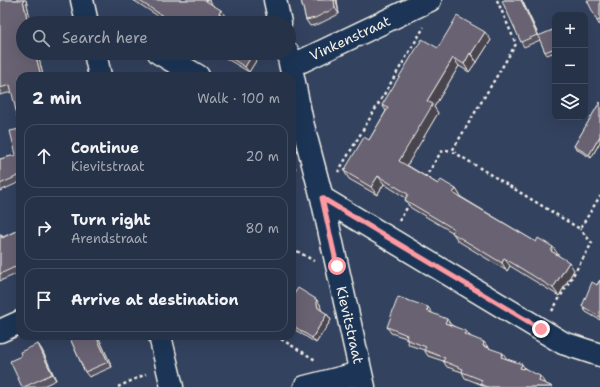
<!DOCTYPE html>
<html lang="en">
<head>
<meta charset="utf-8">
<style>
	:root { --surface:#263247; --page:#323e52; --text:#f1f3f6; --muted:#a4aab4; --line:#424d60 }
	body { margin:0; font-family:"Shantell Sans",sans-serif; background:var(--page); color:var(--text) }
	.controls { position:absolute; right:12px; top:12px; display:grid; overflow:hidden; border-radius:8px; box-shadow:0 4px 16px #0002 }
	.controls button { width:36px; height:36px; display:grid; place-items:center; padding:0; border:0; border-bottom:1px solid var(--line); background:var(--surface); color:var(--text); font:20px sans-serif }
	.stop { position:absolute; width:12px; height:12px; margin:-9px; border:3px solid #ff9aa2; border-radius:50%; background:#fff }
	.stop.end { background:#ff9aa2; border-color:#fff; box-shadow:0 1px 4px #0008 }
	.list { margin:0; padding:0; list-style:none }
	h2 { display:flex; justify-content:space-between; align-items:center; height:52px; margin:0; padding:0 16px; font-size:17px }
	h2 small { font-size:13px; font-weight:400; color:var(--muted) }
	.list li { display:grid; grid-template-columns:26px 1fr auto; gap:12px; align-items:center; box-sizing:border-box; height:64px; margin:0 8px 8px; padding:0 8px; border:1px solid var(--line); border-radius:12px }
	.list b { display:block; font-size:15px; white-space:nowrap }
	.list p { margin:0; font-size:13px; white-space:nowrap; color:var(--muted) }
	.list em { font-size:13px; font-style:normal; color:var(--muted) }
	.icon { flex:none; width:22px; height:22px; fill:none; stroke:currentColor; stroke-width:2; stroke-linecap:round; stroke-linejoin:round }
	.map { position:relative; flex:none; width:600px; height:387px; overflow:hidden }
	.search { position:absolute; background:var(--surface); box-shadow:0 4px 16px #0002; left:16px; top:16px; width:280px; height:44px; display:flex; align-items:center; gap:10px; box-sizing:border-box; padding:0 14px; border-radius:22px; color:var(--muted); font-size:15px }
	.panel { position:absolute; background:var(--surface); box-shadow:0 4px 16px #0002; left:16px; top:72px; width:280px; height:268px; border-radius:12px }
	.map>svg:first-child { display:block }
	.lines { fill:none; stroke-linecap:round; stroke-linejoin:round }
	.street-casing { stroke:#f4f1e8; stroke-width:25 }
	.secondary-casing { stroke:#f4f1e8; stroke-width:25 }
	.path { stroke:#f4f1e8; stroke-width:2.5; stroke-dasharray:3 3; stroke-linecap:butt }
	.street { stroke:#1d3557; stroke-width:22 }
	.secondary { stroke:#1d3557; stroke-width:22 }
	.wall { fill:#595463; stroke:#f4f1e8 }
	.shaded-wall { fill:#484550; stroke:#f4f1e8 }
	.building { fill:#676273; stroke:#f4f1e8 }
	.route { stroke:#ff9aa2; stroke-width:5 }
	.labels { text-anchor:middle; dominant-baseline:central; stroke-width:3; stroke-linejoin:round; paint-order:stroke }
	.street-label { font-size:14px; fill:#f4f1e8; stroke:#1d3557 }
</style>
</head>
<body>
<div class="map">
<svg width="600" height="387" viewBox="0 0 600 387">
	<rect width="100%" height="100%" fill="#33425f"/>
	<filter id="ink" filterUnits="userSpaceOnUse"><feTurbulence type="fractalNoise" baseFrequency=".025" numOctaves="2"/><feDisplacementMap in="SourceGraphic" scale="8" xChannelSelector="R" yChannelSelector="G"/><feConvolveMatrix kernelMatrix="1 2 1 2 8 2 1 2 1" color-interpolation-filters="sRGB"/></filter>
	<g filter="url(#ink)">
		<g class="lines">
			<defs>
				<path id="street" d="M275 0 280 23
					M159 53 198 76
					M288 53 302 122 322 198 364 387
					M290 63 302 61 430 0
					M322 198 563 343 600 355
					M0 331 20 322
					M305 387 360 373"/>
				<path id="secondary" d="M82 0 87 23
					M95 53 100 76
					M160 336 172 387"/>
			</defs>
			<use href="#street" class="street-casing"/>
			<use href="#secondary" class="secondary-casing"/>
			<path class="path" d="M497 0 516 44 452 151 580 229 600 196
				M338 172 424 27
				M425 178 441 152 446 150 452 151
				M399 221 410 203
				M292 248 314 261
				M552 311 592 243 580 229
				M276 336 317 361
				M118 387 146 374"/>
			<use href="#street" class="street"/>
			<use href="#secondary" class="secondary"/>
		</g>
		<path class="wall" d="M0 0H26L31 23 23 53H38L43 76 12 92 0 95Z
			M133 0H209L212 5 225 16V17L234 23H169Z
			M301 0H338H337L339 14 319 24 310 26 306 20Z
			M504 0H522L539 36 555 29V52L547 55 545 52 540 40 524 47 521 42Z
			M600 0V26L597 21Z
			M491 40 477 62H476L469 72 459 66 434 107 438 113 407 165 438 184 456 189 461 197 559 256 574 270 559 296 510 266 507 271 458 241 452 232 411 208 405 200 406 198 384 184 377 195 349 179 344 171 369 140 386 111 382 105 438 48Z
			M217 53H257L259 56 249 72Z
			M600 102V142L591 158 576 149 574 146Z
			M20 129V182L0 191V159L16 155Z
			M20 229V274L19 273 0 281V234H1L3 237Z
			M600 280V320L586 312 582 306Z
			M292 292 320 304 321 310 327 314 331 320 316 343 292 328Z
			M432 313 507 359 524 368 544 382V383L552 387H483L480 384 465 378 462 372 447 367 443 361 428 356 424 350 409 345 406 338 391 333 387 327Z
			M69 336H98L112 367 89 377 85 372Z
			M38 344 42 350 56 380 41 387H22L21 356Z"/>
		<path class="shaded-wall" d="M23 0H26L31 23H28Z
			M207 0H209L212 4 210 7 206 1Z
			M334 0H336L339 14 335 8Z
			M521 0H522L540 39 537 35Z
			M221 10 225 16 223 19 219 14Z
			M485 32 491 40 477 62 471 54Z
			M35 53H38L43 76H41Z
			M253 53H257L259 56 249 72 245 67Z
			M470 53 476 62 469 72 464 64Z
			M453 58 459 66 434 107 438 113 405 169 399 161 427 101Z
			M600 136V142L591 158 589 155Z
			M292 163 296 168 292 174Z
			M378 176 384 184 377 195 371 187Z
			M456 189 461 197 459 201 453 193Z
			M553 247 559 256 551 251Z
			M504 258 510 266 507 271 502 263Z
			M569 262 574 270 559 296 553 288Z
			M316 299 320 304 322 314 318 308Z
			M428 307 432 313 427 311Z
			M327 314 331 320 316 343 312 338Z
			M447 319 451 325 445 323Z
			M466 331 470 336 464 334Z
			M96 336H98L112 367 108 362Z
			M484 342 488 347 483 346Z
			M38 344 42 350 56 380 52 374Z
			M503 353 507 359 505 363 501 357Z
			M522 364 526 370 520 368Z
			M540 376 544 382 542 387 539 381Z"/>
		<path class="building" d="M0 0H23L28 23H23V53H35L41 76H20V128L10 85 0 88Z
			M138 0H207L206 1 221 10 219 14 234 23H174Z
			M301 0H334L335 8 315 18 306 20Z
			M504 0H521L537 35 521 42 502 1Z
			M587 0H600V20L597 21Z
			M457 16 485 32 471 54 470 53 464 64 453 58 427 101 433 104 399 161 438 184 441 180 456 189 453 193 536 242 538 238 553 247 551 251 569 262 553 288 504 258 502 263 452 233 454 229 405 200 408 194 378 176 371 187 344 171 364 137 369 140 388 108 382 105 422 39 438 48Z
			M555 29V48L545 52 538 36Z
			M223 53H253L245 67Z
			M600 102V136L589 155 574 146Z
			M20 129V175L0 184V159L16 155 10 131Z
			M20 229V268L17 270 15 267 0 274V234H1L2 238Z
			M600 280V317L582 306 592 282 597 285Z
			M298 288 316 299 318 308 327 314 312 338 292 325V292L294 294Z
			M398 297 428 307 427 311 447 319 445 323 466 331 464 334 484 342 483 346 503 353 501 357 522 364 520 368 523 369 524 368 540 376 539 381 551 386 550 387H488L480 384 482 380 462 372 463 369 443 361 445 358 424 350 426 347 406 339 407 335 387 327Z
			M69 336H96L108 362 85 372Z
			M38 344 52 374 24 387H22L10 361 21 356 20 352Z"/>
	</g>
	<g class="lines" filter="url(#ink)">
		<path class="route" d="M337 266 322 198 541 329"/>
	</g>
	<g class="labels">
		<g class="street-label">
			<text transform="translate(350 38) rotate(-25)">Vinkenstraat</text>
			<text transform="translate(350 325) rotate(77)">Kievitstraat</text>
		</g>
	</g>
</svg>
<div class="controls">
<button>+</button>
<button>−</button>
<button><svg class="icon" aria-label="layers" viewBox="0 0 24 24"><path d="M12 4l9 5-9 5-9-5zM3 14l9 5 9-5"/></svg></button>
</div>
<div class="stop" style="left:337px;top:266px"></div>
<div class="stop end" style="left:541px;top:329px"></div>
<div class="search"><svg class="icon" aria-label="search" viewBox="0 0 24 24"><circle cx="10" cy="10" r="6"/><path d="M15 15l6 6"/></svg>Search here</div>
<section class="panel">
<h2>2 min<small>Walk · 100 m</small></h2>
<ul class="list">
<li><svg class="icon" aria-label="ahead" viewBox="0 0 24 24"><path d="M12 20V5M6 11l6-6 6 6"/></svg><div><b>Continue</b><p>Kievitstraat</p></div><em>20 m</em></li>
<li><svg class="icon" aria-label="right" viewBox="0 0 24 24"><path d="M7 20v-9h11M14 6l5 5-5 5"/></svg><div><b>Turn right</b><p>Arendstraat</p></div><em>80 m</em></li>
<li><svg class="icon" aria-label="arrive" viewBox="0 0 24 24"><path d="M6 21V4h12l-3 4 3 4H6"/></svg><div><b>Arrive at destination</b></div></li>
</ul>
</section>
</div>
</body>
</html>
